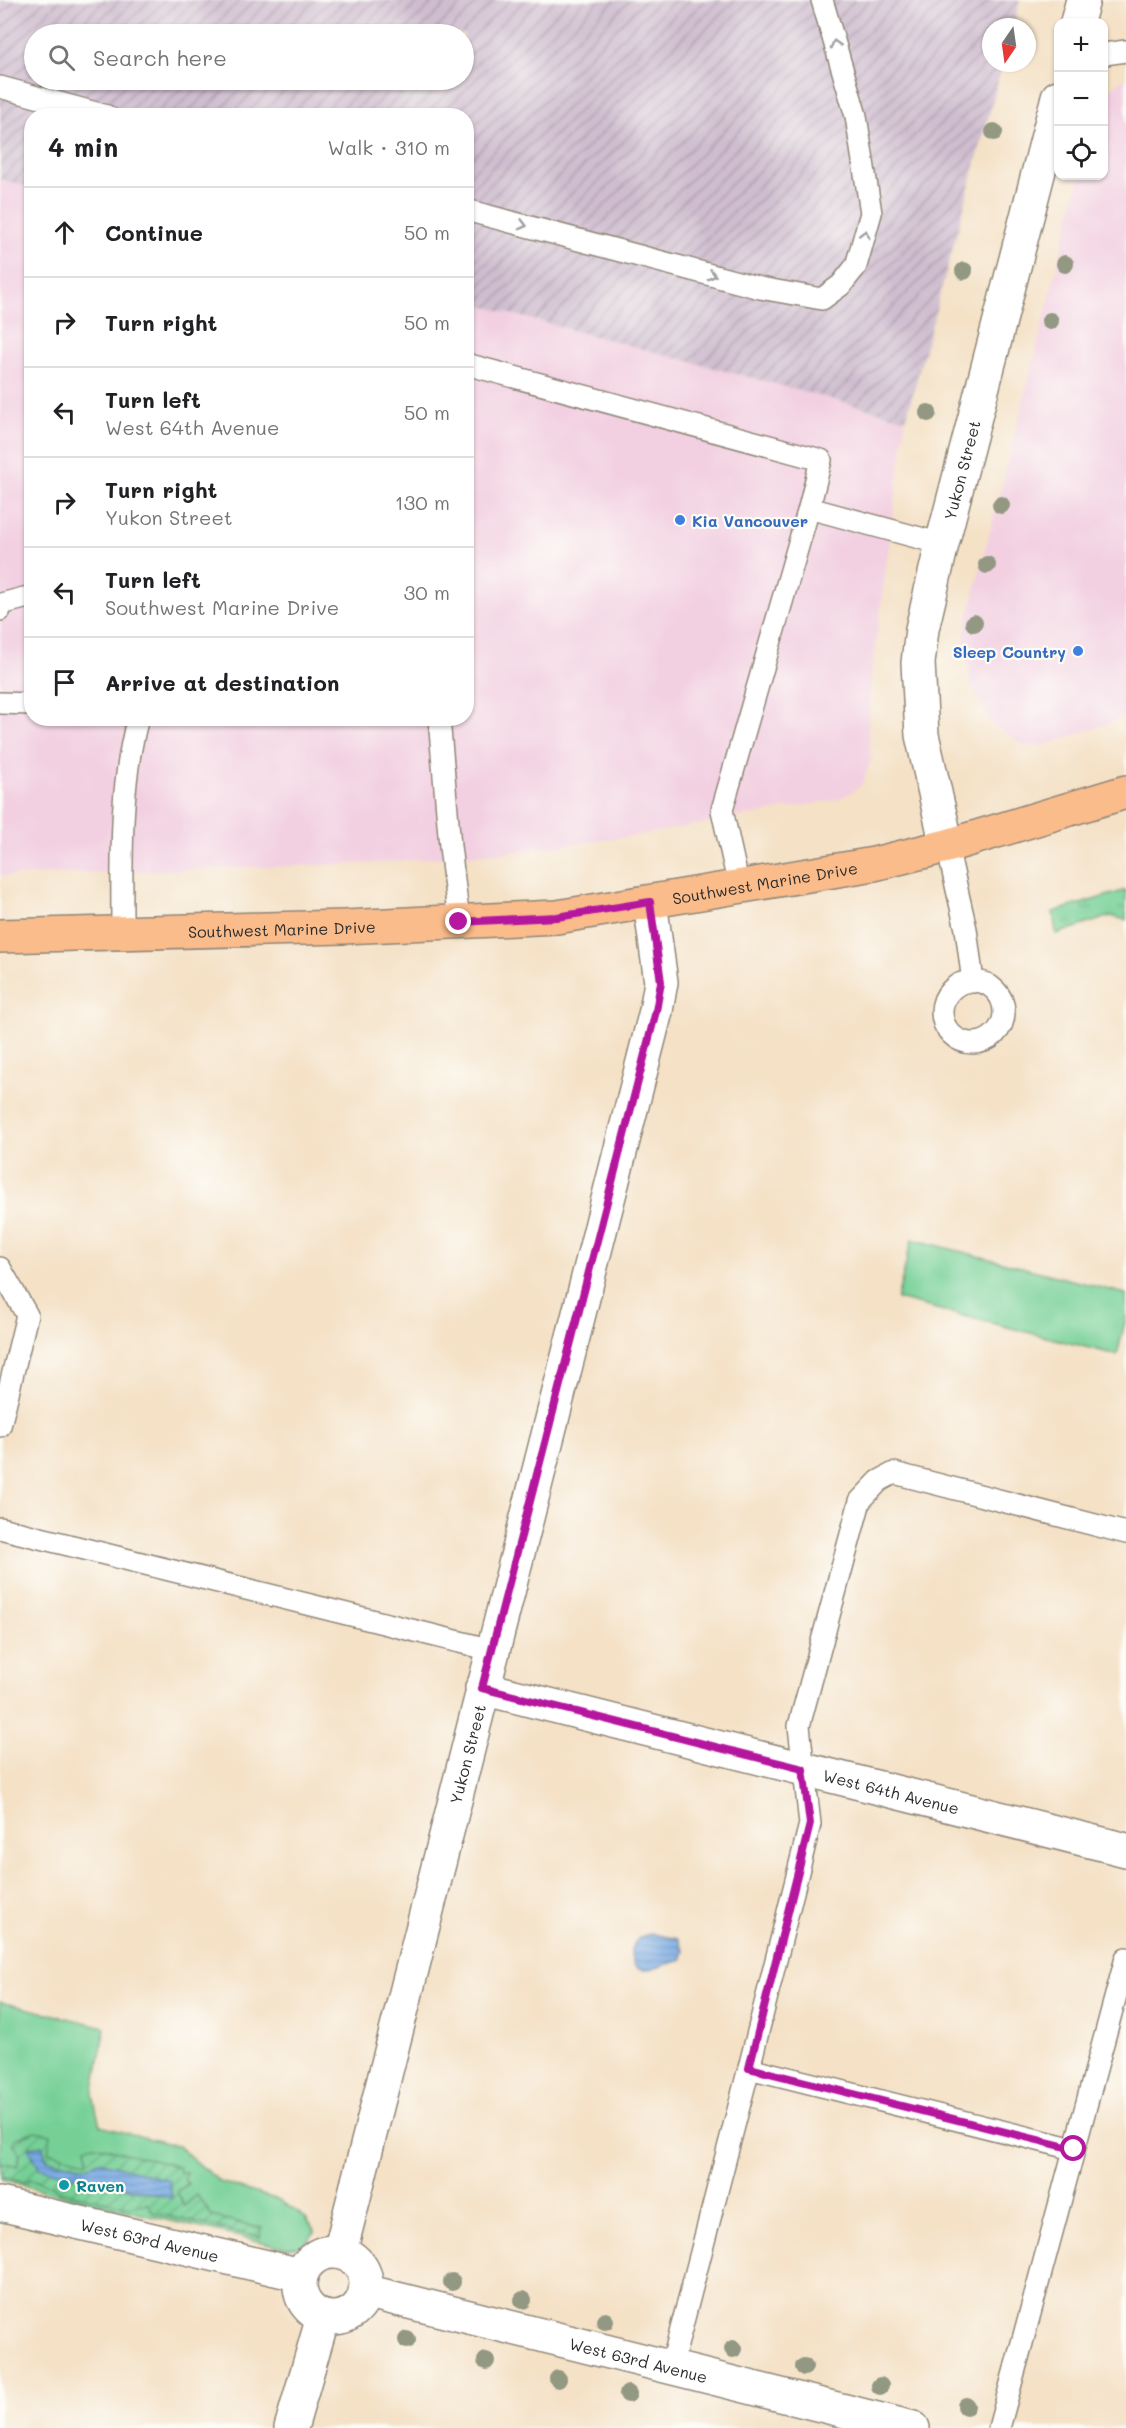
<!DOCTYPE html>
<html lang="en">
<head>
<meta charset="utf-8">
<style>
	:root { --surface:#fff; --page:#f6f6f6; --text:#202124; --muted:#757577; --line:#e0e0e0 }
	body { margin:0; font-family:Mali,sans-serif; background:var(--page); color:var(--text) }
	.controls { position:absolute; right:18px; top:18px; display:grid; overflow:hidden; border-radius:12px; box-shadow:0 2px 4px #0004 }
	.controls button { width:54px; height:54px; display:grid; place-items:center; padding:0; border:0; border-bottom:2px solid var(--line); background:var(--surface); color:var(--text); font:30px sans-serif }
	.compass { position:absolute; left:982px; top:18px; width:54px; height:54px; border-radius:50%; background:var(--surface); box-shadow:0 2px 4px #0004; rotate:193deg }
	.stop { position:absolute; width:18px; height:18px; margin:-14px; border:4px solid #b5179e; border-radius:50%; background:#fff }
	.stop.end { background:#b5179e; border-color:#fff; box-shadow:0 2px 6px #0008 }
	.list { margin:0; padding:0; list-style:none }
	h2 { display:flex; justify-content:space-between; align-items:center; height:78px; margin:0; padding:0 24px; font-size:26px }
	h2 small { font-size:20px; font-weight:400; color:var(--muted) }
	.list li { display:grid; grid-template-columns:39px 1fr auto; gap:18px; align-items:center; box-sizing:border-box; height:90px; padding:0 24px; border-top:2px solid var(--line) }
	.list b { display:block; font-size:22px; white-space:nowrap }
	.list p { margin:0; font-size:20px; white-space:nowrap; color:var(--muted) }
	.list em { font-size:20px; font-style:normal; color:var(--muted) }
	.icon { flex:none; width:33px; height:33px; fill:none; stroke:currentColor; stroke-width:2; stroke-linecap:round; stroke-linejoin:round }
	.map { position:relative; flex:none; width:1126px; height:2428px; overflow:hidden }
	.search { position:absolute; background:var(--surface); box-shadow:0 2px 4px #0004; left:24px; top:24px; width:450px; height:66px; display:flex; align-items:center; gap:15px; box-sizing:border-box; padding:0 21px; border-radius:33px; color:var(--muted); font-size:22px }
	.panel { position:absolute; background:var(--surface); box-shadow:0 2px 4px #0004; left:24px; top:108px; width:450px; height:618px; border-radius:24px }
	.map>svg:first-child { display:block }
	.built { fill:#f2cfe1 }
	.industrial { fill:url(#industrial-furrows); fill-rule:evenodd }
	.grass { fill:url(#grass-tufts); stroke:#507e60; stroke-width:1.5 }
	.park { fill:#76d096; stroke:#507e60; stroke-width:1.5 }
	.garden { fill:url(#garden-furrows); stroke:#507e60; stroke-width:1.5 }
	.water { fill:url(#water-rules); stroke:#516a87; stroke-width:1.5 }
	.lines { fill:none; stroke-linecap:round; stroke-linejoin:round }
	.service-casing { stroke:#908678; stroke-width:24 }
	.minor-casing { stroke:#908678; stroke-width:36 }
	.primary-casing { stroke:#908678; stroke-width:36 }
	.service { stroke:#fff; stroke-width:21 }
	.minor { stroke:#fff; stroke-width:33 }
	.primary { stroke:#fabc8b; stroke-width:33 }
	.tree { fill:#929882 }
	.oneway { stroke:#a0a0a0 }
	.route { stroke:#b5179e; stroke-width:8 }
	.shop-dot { fill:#3f7fe0; stroke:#fdfcf7; stroke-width:2 }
	.culture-dot { fill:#0f9aa8; stroke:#fdfcf7; stroke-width:2 }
	.labels { text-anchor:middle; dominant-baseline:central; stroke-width:4.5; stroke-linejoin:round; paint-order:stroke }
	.street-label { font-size:16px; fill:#2b2b2b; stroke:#fdfcf7 }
	.shop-label { font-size:16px; font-weight:bold; fill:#366cbe; stroke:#fdfcf7; text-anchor:start }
	.culture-label { font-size:16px; font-weight:bold; fill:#0d838f; stroke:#fdfcf7; text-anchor:start }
</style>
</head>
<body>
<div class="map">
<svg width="1126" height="2428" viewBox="0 0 1126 2428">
	<defs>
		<pattern id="industrial-furrows" width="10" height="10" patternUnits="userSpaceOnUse" patternTransform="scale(1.5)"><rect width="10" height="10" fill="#cfbdcf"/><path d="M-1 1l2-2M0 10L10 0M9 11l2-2" fill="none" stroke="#a89aa8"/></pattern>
		<pattern id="grass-tufts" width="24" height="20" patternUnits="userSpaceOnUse" patternTransform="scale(1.5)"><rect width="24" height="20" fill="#76d096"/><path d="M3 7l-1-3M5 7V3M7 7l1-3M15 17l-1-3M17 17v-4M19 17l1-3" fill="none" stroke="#61a97b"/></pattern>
		<pattern id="garden-furrows" width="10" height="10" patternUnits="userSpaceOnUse" patternTransform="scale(1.5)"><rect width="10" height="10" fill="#76d096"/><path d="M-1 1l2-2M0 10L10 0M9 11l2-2" fill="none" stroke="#61a97b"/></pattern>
		<pattern id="water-rules" width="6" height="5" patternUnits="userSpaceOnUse" patternTransform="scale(1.5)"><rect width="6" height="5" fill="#77a9e3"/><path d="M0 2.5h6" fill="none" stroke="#628ab8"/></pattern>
	</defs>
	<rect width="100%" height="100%" fill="#fdfcf7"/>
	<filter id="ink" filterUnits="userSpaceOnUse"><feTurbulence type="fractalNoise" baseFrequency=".0167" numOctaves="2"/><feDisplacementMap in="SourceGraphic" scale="12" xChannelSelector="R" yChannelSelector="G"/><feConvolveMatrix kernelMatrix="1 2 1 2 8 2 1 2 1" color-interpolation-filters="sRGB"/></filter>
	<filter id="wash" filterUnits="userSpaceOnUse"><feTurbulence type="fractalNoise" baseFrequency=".008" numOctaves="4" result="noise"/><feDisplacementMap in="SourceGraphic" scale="24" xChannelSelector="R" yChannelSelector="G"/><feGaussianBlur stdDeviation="1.35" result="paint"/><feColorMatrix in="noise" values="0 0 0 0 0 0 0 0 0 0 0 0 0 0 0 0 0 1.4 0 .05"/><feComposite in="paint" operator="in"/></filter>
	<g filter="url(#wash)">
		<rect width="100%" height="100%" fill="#f4e1c6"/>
		<path class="built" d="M1126 78V717L1043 746H1024L990 722 970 682 964 634 1080 176H1104V97L1112 87Z
			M0 179 31 187 32 718H466L467 302 906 419 871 678 868 729 871 760 863 782 858 788 839 799 640 835 520 851 373 863 0 876Z"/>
		<path class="industrial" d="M0 0H1020L1013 27H991V63H1003L906 419 467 302 466 116H32L31 187 0 179ZM34 34H464V80H34Z"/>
		<path class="grass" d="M1126 890V920L1111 916 1056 934 1053 912Z"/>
		<path class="park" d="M912 1239 1126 1294V1318L1117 1355 897 1299Z
			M0 2002 105 2027 93 2095 100 2126 178 2146 220 2182 279 2200 306 2218 315 2232 304 2245 288 2248 67 2197 0 2179Z"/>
		<path class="garden" d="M35 2131 51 2134 48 2152 86 2161 88 2158 86 2147 95 2145 179 2167 180 2172 187 2173 184 2180 189 2184 177 2191 184 2206 197 2195 212 2216 262 2228 260 2237 154 2213 147 2203 129 2207 58 2191 53 2186 30 2179 25 2183 0 2176V2162L17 2166 20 2154 13 2143 15 2139Z"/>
		<path class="water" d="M653 1934 678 1939 684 1951 681 1960C675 1963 668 1963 662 1966 643 1973 631 1973 631 1949 637 1938 641 1935 653 1934Z
			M42 2145 47 2160 86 2167 99 2161 169 2180 172 2198 39 2168 28 2148Z"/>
	</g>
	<g filter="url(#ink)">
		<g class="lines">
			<defs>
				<path id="service" d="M1104 54 1126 51
					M0 87 107 116
					M466 210 760 288 822 299 841 285 856 266 871 213 856 116 822 0
					M466 364 821 460 809 508 722 810 739 887
					M809 508 942 544
					M0 610 1 604 32 596
					M0 703 32 704
					M439 718 450 846 459 922
					M947 846 966 929 973 982
					M122 933C122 863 119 785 138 718
					M942 1012a31 31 0 1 1 62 0a31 31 0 1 1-62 0Z
					M0 1268 27 1315 0 1426
					M0 1528 492 1650
					M749 2068 1074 2149
					M671 2368 749 2068 810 1824 799 1726 860 1501 879 1481 894 1473 1126 1533
					M999 2428 1126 1958"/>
				<g id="minor">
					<path d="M1077 22 1083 0"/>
					<path id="s1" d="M947 846 922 735 918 663 922 629 942 544 1058 97"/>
					<path id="s2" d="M482 1688 1126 1850"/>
					<path id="s3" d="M0 2204 301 2275"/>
					<path id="s4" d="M340 2252 656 1011 661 982 650 902"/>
					<circle cx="333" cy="2285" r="33"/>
					<path id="s5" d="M365 2291 913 2428"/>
					<path d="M291 2428 323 2317"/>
				</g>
				<g id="primary">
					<path id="s6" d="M0 936 344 927 557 917 874 864 947 846 1126 792"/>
				</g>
			</defs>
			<use href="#service" class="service-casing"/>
			<use href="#minor" class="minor-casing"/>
			<use href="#primary" class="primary-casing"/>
			<use href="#service" class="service"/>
			<use href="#minor" class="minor"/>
			<use href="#primary" class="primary"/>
		</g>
		<g class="tree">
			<circle cx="994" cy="132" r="9"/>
			<circle cx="1065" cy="264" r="9"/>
			<circle cx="964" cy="271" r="9"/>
			<circle cx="1050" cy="321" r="9"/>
			<circle cx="928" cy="413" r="9"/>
			<circle cx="1001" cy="505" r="9"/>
			<circle cx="987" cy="565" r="9"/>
			<circle cx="974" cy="623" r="9"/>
			<circle cx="452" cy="2282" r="9"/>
			<circle cx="523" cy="2300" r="9"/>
			<circle cx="605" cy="2321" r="9"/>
			<circle cx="407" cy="2340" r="9"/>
			<circle cx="733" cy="2349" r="9"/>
			<circle cx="486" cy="2361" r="9"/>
			<circle cx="804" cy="2367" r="9"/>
			<circle cx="558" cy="2379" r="9"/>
			<circle cx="880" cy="2386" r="9"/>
			<circle cx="628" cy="2394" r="9"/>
			<circle cx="966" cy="2406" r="9"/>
		</g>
		<defs><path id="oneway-chevron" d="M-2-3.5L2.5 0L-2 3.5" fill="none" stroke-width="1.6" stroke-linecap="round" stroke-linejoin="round" transform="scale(1.5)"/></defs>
		<g class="oneway">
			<use href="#oneway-chevron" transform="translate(835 44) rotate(-106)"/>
			<use href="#oneway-chevron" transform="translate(523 225) rotate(15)"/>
			<use href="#oneway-chevron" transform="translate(865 234) rotate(-75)"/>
			<use href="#oneway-chevron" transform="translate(712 275) rotate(15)"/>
		</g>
	</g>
	<g class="lines" filter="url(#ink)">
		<path class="route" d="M459 922 557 917 650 902 661 982 656 1011 482 1688 803 1769 810 1824 749 2068 1074 2149"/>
	</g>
	<g class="shop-dot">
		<circle cx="680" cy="520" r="6"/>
		<circle cx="1078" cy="651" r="6"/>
	</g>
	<circle class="culture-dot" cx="64" cy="2185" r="6"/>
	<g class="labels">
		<g class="street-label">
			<text stroke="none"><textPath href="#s1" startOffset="384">Yukon Street</textPath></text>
			<text stroke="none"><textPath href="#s6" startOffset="768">Southwest Marine Drive</textPath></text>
			<text stroke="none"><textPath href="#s6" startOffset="282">Southwest Marine Drive</textPath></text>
			<text stroke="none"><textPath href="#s4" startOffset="514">Yukon Street</textPath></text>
			<text stroke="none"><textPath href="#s2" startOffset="422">West 64th Avenue</textPath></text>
			<text stroke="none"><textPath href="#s3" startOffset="154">West 63rd Avenue</textPath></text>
			<text stroke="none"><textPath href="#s5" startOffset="282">West 63rd Avenue</textPath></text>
		</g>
		<g class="shop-label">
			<text x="692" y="520">Kia Vancouver</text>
			<text x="1066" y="651" text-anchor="end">Sleep Country</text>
		</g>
		<g class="culture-label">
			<text x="76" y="2185">Raven</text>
		</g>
	</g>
</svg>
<div class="controls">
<button>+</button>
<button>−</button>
<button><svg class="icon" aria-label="locate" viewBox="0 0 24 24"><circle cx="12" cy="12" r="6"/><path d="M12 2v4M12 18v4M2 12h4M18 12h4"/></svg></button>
</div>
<svg class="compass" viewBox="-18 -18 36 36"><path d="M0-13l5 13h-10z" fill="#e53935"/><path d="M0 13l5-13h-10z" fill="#757577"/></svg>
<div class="stop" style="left:1074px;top:2149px"></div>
<div class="stop end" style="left:459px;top:922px"></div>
<div class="search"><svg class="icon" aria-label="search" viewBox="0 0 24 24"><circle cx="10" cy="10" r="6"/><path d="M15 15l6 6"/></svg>Search here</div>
<section class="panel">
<h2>4 min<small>Walk · 310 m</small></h2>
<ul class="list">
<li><svg class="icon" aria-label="ahead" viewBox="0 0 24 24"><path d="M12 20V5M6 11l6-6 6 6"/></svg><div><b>Continue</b></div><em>50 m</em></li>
<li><svg class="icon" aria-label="right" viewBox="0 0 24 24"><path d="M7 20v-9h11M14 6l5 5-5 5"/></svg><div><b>Turn right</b></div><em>50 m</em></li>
<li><svg class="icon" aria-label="left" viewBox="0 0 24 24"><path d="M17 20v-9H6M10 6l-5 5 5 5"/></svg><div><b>Turn left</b><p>West 64th Avenue</p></div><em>50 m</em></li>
<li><svg class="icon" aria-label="right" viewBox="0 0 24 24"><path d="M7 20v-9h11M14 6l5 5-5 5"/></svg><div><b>Turn right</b><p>Yukon Street</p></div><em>130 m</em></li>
<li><svg class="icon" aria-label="left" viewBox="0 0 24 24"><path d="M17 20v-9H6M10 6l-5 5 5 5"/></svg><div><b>Turn left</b><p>Southwest Marine Drive</p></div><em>30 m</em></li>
<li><svg class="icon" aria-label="arrive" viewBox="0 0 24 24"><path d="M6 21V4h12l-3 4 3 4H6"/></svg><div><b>Arrive at destination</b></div></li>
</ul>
</section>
</div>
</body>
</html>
